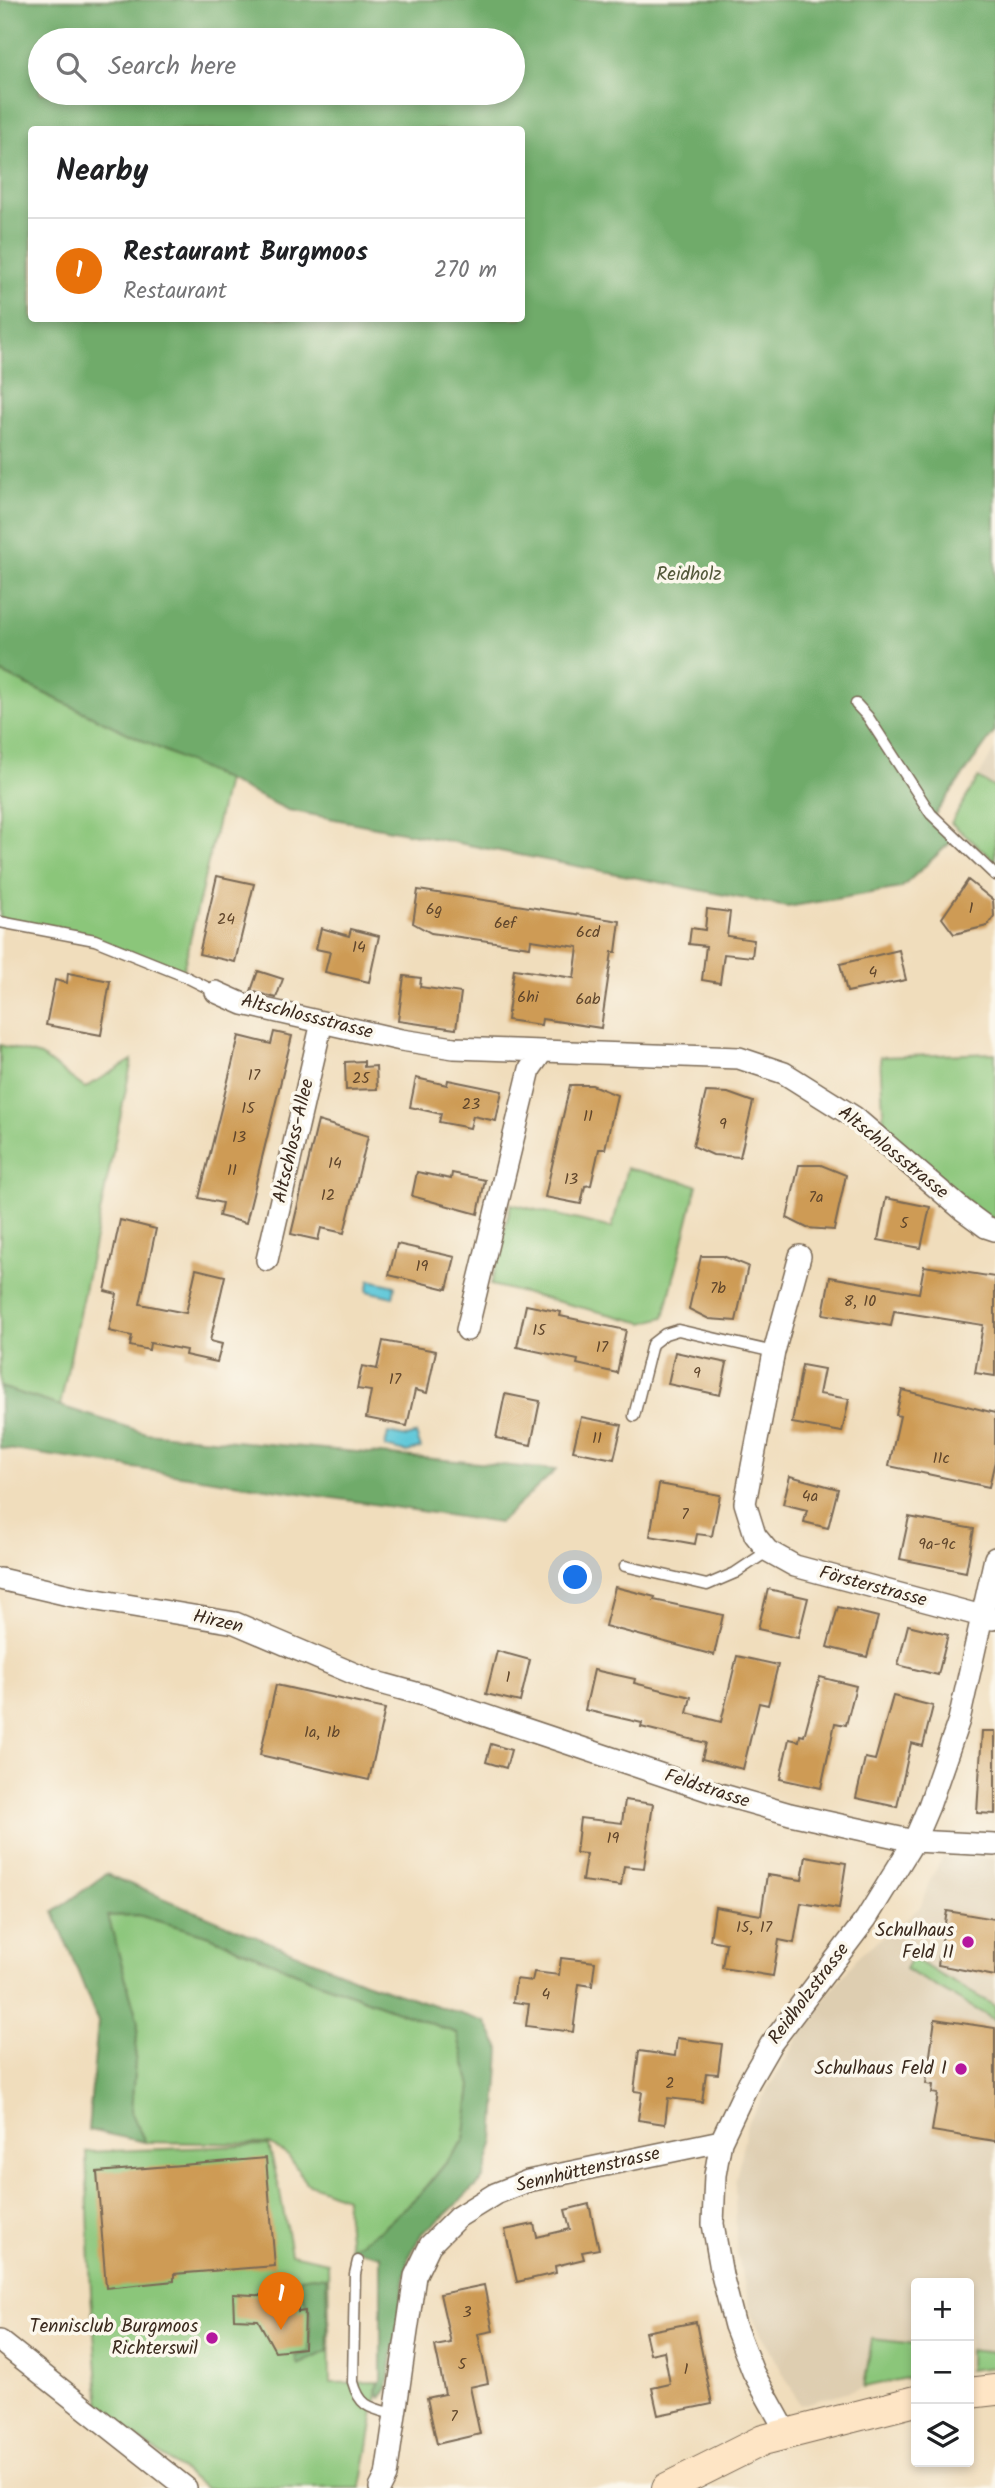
<!DOCTYPE html>
<html lang="en">
<head>
<meta charset="utf-8">
<style>
	:root { --surface:#fff; --page:#f2f2f2; --text:#202124; --muted:#757577; --line:#e0e0e0; --accent:#b5179e }
	body { margin:0; font-family:Kalam,sans-serif; background:var(--page); color:var(--text) }
	.controls { position:absolute; right:21px; bottom:21px; display:grid; overflow:hidden; border-radius:7px; box-shadow:0 4px 10px #0003 }
	.controls button { width:63px; height:63px; display:grid; place-items:center; padding:0; border:0; border-bottom:2px solid var(--line); background:var(--surface); color:var(--text); font:35px sans-serif }
	.you { position:absolute; left:576px; top:1578px; width:24px; height:24px; margin:-18px; border:5px solid #fff; border-radius:50%; background:#1a73e8; box-shadow:0 0 0 10px #1a73e833 }
	.badge { display:grid; place-items:center; width:46px; height:46px; border-radius:50%; background:var(--accent); color:#fff; font-size:23px; font-weight:700 }
	.pin { position:absolute; translate:-50% -58px; filter:drop-shadow(0 2px 4px #0008) }
	.pin::after { content:''; position:absolute; top:37px; width:24px; height:21px; background:inherit; clip-path:polygon(0 0,100% 0,50% 100%) }
	.list { margin:0; padding:0; list-style:none }
	h2 { display:flex; justify-content:space-between; align-items:center; height:91px; margin:0; padding:0 28px; font-size:30px }
	h2 small { font-size:23px; font-weight:400; color:var(--muted) }
	.list li { display:grid; grid-template-columns:46px 1fr auto; gap:21px; align-items:center; box-sizing:border-box; height:105px; padding:0 28px; border-top:2px solid var(--line) }
	.list b { display:block; font-size:26px; white-space:nowrap }
	.list p { margin:0; font-size:23px; white-space:nowrap; color:var(--muted) }
	.list em { font-size:23px; font-style:normal; color:var(--muted) }
	.icon { flex:none; width:38px; height:38px; fill:none; stroke:currentColor; stroke-width:2; stroke-linecap:round; stroke-linejoin:round }
	.map { position:relative; flex:none; width:995px; height:2488px; overflow:hidden }
	.search { position:absolute; background:var(--surface); box-shadow:0 4px 10px #0003; left:28px; top:28px; width:497px; height:77px; display:flex; align-items:center; gap:18px; box-sizing:border-box; padding:0 24px; border-radius:38px; color:var(--muted); font-size:26px }
	.panel { position:absolute; background:var(--surface); box-shadow:0 4px 10px #0003; left:28px; top:126px; width:497px; height:196px; border-radius:7px }
	.map>svg:first-child { display:block }
	.built { fill:#deceb1 }
	.green { fill:#8bc67a; stroke:#63784c; stroke-width:2 }
	.forest { fill:#70ab6a; stroke:#566a44; stroke-width:2; fill-rule:evenodd }
	.water { fill:#5fc8d9; stroke:#4d797c; stroke-width:2 }
	.building { fill:#ce9b55 }
	.lines { fill:none; stroke-linecap:round; stroke-linejoin:round }
	.lane-casing { stroke:#7a6955; stroke-width:13 }
	.street-casing { stroke:#7a6955; stroke-width:24 }
	.secondary-casing { stroke:#7a6955; stroke-width:32 }
	.lane { stroke:#fff; stroke-width:10 }
	.street { stroke:#fff; stroke-width:21 }
	.secondary { stroke:#fee5c5; stroke-width:30 }
	.poi-dot { fill:#b5179e; stroke:#fbf7ec; stroke-width:2.5 }
	.labels { text-anchor:middle; dominant-baseline:central; stroke-width:7; stroke-linejoin:round; paint-order:stroke }
	.number-label { font-size:16px; fill:#60462c }
	.park-label { font-size:19px; fill:#53593a; stroke:#fbf7ec }
	.street-label { font-size:19px; fill:#3b2a1e; stroke:#fbf7ec }
	.poi-label { font-size:19px; fill:#3b2a1e; stroke:#fbf7ec; text-anchor:end }
</style>
</head>
<body>
<div class="map">
<svg width="995" height="2488" viewBox="0 0 995 2488">
	<rect width="100%" height="100%" fill="#fbf7ec"/>
	<filter id="ink" filterUnits="userSpaceOnUse"><feTurbulence type="fractalNoise" baseFrequency=".0143" numOctaves="2"/><feDisplacementMap in="SourceGraphic" scale="14" xChannelSelector="R" yChannelSelector="G"/><feConvolveMatrix kernelMatrix="1 2 1 2 8 2 1 2 1" color-interpolation-filters="sRGB"/></filter>
	<filter id="wash" filterUnits="userSpaceOnUse"><feTurbulence type="fractalNoise" baseFrequency=".00686" numOctaves="4" result="noise"/><feDisplacementMap in="SourceGraphic" scale="28" xChannelSelector="R" yChannelSelector="G"/><feGaussianBlur stdDeviation="1.57" result="paint"/><feColorMatrix in="noise" values="0 0 0 0 0 0 0 0 0 0 0 0 0 0 0 0 0 1.4 0 .05"/><feComposite in="paint" operator="in"/></filter>
	<g filter="url(#wash)">
		<rect width="100%" height="100%" fill="#f0ddbc"/>
		<path class="built" d="M995 748V788L978 778Z
			M943 1857 995 1858V2353L969 2350V2283H916V2344L872 2339 864 2387 800 2405 752 2316 736 2248 735 2184 747 2124 812 2015 861 1953 907 1919 921 1906 930 1880Z"/>
		<path class="green" d="M0 672 227 780 182 975 95 940 0 922Z
			M978 778 995 788V861L951 823Z
			M0 1045 41 1056 85 1088 132 1060 60 1406 0 1387Z
			M995 1053V1219L984 1216 884 1127 880 1057Z
			M627 1168 697 1185 664 1317 644 1323 491 1285 511 1204 612 1228Z
			M138 1915 210 1936 313 1980 457 2033 471 2086 464 2141 423 2191 383 2228 350 2248 345 2198 307 2183 288 2156 270 2144 145 2142 131 2112 138 2022 108 1916Z
			M911 1958 995 2006V2020L905 1969Z
			M269 2145 280 2192 291 2254 328 2262 330 2383 379 2382 361 2488H206L100 2410 91 2294 86 2152Z
			M872 2339 916 2344V2376L864 2387Z
			M969 2350 995 2353V2367L969 2370Z"/>
		<path class="forest" d="M0 0H995V731L931 820 952 841 901 888 787 907 288 810 0 672ZM40 40H513V93H40ZM32 130H522V318H32Z
			M0 1387 146 1433 556 1470 499 1523 0 1448Z
			M106 1874 364 1982 486 2022 500 2049 494 2141 483 2179 444 2216 422 2233 408 2259 387 2389 380 2398 376 2390 381 2380V2256L350 2248 383 2228 423 2191 464 2141 471 2086 457 2033 313 1980 210 1936 138 1915 108 1916 138 2022 131 2112 145 2142 88 2130 98 2022 54 1912Z
			M312 2276 326 2277 328 2351 298 2365 295 2356 309 2352 310 2309 299 2289 300 2278Z"/>
		<path class="water" d="M370 1280 395 1286 393 1297 367 1291Z
			M388 1433 407 1437 416 1434 421 1448 407 1452 385 1447Z"/>
		<g id="blocks">
			<path class="building" d="M217 876 254 884 235 962 199 954Z
				M968 880 993 900 994 916 987 926 954 934 942 918Z
				M418 890 620 921 616 952H612L601 1028 542 1019 541 1025 507 1020 514 969 574 978 578 947 531 940 530 947 431 933 413 923Z
				M707 909 730 912 727 936 754 940 752 957 724 954 720 983 702 980 706 946 689 944 691 928 705 930Z
				M321 928 349 936 351 929 379 936 369 982 325 972 330 952 316 949Z
				M899 950 906 980 847 992 840 964Z
				M258 971 283 979 276 998 251 991Z
				M68 973 110 981 101 1035 46 1025 55 980 67 983Z
				M404 976 421 978 420 987 461 993 456 1029 398 1021Z
				M274 1032 292 1036 246 1223 219 1216 222 1203 199 1198 239 1036 271 1044Z
				M364 1061V1067L376 1066 377 1089 346 1090 345 1062Z
				M416 1078 447 1085 448 1080 502 1091 496 1121 473 1116 470 1128 439 1122 441 1114 410 1107Z
				M570 1085H592L617 1095 605 1149H599L591 1185 585 1186 581 1204 545 1197Z
				M706 1092 728 1093 753 1102 740 1157 713 1155 693 1146Z
				M318 1121 368 1136 344 1233 321 1228 318 1240 291 1234Z
				M799 1165H821L846 1175 834 1230 807 1228 787 1218Z
				M417 1172 451 1179 452 1173 485 1180 478 1214 412 1196Z
				M886 1198 930 1207 921 1248 878 1240Z
				M120 1220 156 1229 140 1304 186 1313 196 1269 225 1276 210 1341 222 1344 217 1362 185 1355 186 1350 150 1343 149 1350 130 1346 132 1336 109 1331 117 1294 105 1291Z
				M397 1244 455 1257 447 1289 389 1275Z
				M701 1256H723L748 1266 736 1321 709 1319 689 1309Z
				M924 1266 995 1277V1376L975 1373 983 1325 894 1311 891 1326 823 1314 830 1277 919 1293Z
				M526 1305 561 1312 560 1316 626 1330 617 1373 577 1364 578 1360 517 1347Z
				M383 1341 436 1351 427 1393 415 1390 407 1426 366 1418 371 1391 357 1389 362 1366 377 1369Z
				M675 1352 727 1363 720 1395 668 1384Z
				M802 1365 824 1369 819 1394 849 1399 842 1432 792 1423Z
				M902 1390 995 1413V1461L989 1487 889 1466 900 1416 896 1415Z
				M505 1394 540 1401 531 1445 496 1438Z
				M581 1417 622 1425 614 1459 573 1451Z
				M790 1476 838 1489 828 1528 804 1522 807 1510 783 1504Z
				M659 1484 720 1495 712 1536 697 1534 695 1544 650 1536Z
				M909 1517 974 1529 966 1572 900 1559Z
				M615 1587 655 1597 654 1600 723 1615 714 1655 605 1626Z
				M768 1589 808 1598 798 1638 758 1629Z
				M838 1607 878 1617 867 1657 827 1647Z
				M908 1625 948 1635 938 1675 898 1665Z
				M497 1651 530 1660 520 1702 486 1694Z
				M737 1656 778 1665 768 1705 759 1703 743 1769 702 1759 706 1743 641 1727 642 1723 585 1710 594 1670 635 1679 634 1683 691 1697 687 1713 721 1722Z
				M820 1677 856 1686 846 1725 835 1723 821 1788 780 1779 789 1739 799 1741 800 1735 804 1736Z
				M276 1685 385 1709 369 1780 260 1755Z
				M893 1696 933 1706 923 1746 911 1743 897 1807 856 1798 865 1758 875 1760Z
				M982 1731H995V1814L977 1813Z
				M491 1744 511 1750 506 1768 486 1762Z
				M625 1800 653 1804 644 1868 624 1866 621 1886 582 1881 586 1854 576 1853 580 1818 622 1823Z
				M806 1856 846 1863 839 1909 801 1903 794 1943 779 1940 773 1976 722 1968 726 1943 710 1940 715 1907 761 1915 767 1875 802 1880Z
				M947 1911 995 1919V1976L938 1965Z
				M561 1958 595 1962 592 1986 579 1984 573 2032 526 2026 529 2004 513 2002 516 1979 532 1981 534 1972 559 1975Z
				M935 2019 995 2028V2141L932 2131 938 2094 932 2093 933 2085 926 2084Z
				M677 2038 722 2044 718 2074 706 2073 702 2102 668 2098 665 2124 638 2120 642 2092 634 2091 639 2051 675 2056Z
				M266 2158 275 2266 174 2274V2281L106 2288 97 2172Z
				M589 2204 599 2249 582 2252 584 2259 555 2266 556 2273 517 2282 505 2230 534 2224 537 2237 570 2229 565 2210Z
				M484 2285 493 2331 478 2334 488 2383 470 2387 480 2434 437 2444 427 2398 445 2394 435 2346 451 2343 440 2294Z
				M233 2294 298 2297V2312L305 2311 304 2348 275 2351 258 2320 234 2319Z
				M696 2322 712 2404 658 2415 652 2388 670 2384 664 2351 650 2354 645 2332Z"/>
		</g>
	</g>
	<g filter="url(#ink)">
		<use href="#blocks" fill-opacity="0" stroke="#7a6955" stroke-width="2"/>
		<g class="lines">
			<defs>
				<path id="lane" d="M856 704 868 717 931 814 995 875
					M0 922 95 940 182 975 216 992
					M634 1416 652 1344 665 1334 678 1330 774 1352
					M625 1566 707 1585 735 1573 768 1551
					M358 2261 355 2274 353 2382C360 2407 370 2408 393 2414"/>
				<path id="street" d="M216 992 243 1004 401 1040 454 1048 739 1058 784 1073 854 1117 963 1210 986 1227 995 1230
					M800 1256 774 1352 745 1503 755 1535 768 1551 795 1566 993 1619
					M267 1260 322 1022
					M467 1330 530 1069 542 1052
					M0 1579 73 1596 235 1623 369 1680 427 1696 716 1793 790 1814 914 1841 995 1845
					M0 2341 186 2488
					M788 2435 753 2372 735 2326 722 2275 713 2224 715 2175 721 2141 749 2082 771 2044 866 1919 914 1841 929 1806 959 1720 995 1558
					M380 2488 386 2476 415 2276 430 2245 458 2217 495 2194 528 2181 721 2141"/>
				<path id="secondary" d="M969 2393 995 2390
					M667 2488 763 2440 916 2401"/>
			</defs>
			<use href="#lane" class="lane-casing"/>
			<use href="#street" class="street-casing"/>
			<use href="#secondary" class="secondary-casing"/>
			<use href="#lane" class="lane"/>
			<use href="#street" class="street"/>
			<use href="#secondary" class="secondary"/>
		</g>
	</g>
	<g class="poi-dot">
		<circle cx="968" cy="1942" r="7"/>
		<circle cx="961" cy="2069" r="7"/>
		<circle cx="212" cy="2338" r="7"/>
	</g>
	<g class="labels">
		<g class="number-label">
			<text x="971" y="908">1</text>
			<text x="434" y="909">6g</text>
			<text x="226" y="919">24</text>
			<text x="505" y="923">6ef</text>
			<text x="588" y="932">6cd</text>
			<text x="359" y="947">14</text>
			<text x="873" y="972">4</text>
			<text x="528" y="997">6hi</text>
			<text x="588" y="999">6ab</text>
			<text x="254" y="1075">17</text>
			<text x="361" y="1078">25</text>
			<text x="471" y="1104">23</text>
			<text x="248" y="1108">15</text>
			<text x="588" y="1116">11</text>
			<text x="723" y="1124">9</text>
			<text x="239" y="1137">13</text>
			<text x="335" y="1163">14</text>
			<text x="232" y="1170">11</text>
			<text x="571" y="1179">13</text>
			<text x="328" y="1195">12</text>
			<text x="816" y="1197">7a</text>
			<text x="904" y="1223">5</text>
			<text x="422" y="1266">19</text>
			<text x="718" y="1288">7b</text>
			<text x="860" y="1301">8, 10</text>
			<text x="539" y="1330">15</text>
			<text x="602" y="1347">17</text>
			<text x="697" y="1373">9</text>
			<text x="395" y="1379">17</text>
			<text x="597" y="1438">11</text>
			<text x="941" y="1458">11c</text>
			<text x="810" y="1496">4a</text>
			<text x="685" y="1514">7</text>
			<text x="937" y="1544">9a-9c</text>
			<text x="508" y="1677">1</text>
			<text x="322" y="1732">1a, 1b</text>
			<text x="613" y="1838">19</text>
			<text x="754" y="1927">15, 17</text>
			<text x="546" y="1994">4</text>
			<text x="670" y="2083">2</text>
			<text x="467" y="2312">3</text>
			<text x="462" y="2364">5</text>
			<text x="686" y="2369">1</text>
			<text x="454" y="2416">7</text>
		</g>
		<g class="park-label">
			<text x="689" y="575">Reidholz</text>
		</g>
		<g class="street-label">
			<text transform="translate(307 1017) rotate(14)">Altschlossstrasse</text>
			<text transform="translate(294 1141) rotate(-77)">Altschloss-Allee</text>
			<text transform="translate(893 1153) rotate(39)">Altschlossstrasse</text>
			<text transform="translate(873 1587) rotate(15)">Försterstrasse</text>
			<text transform="translate(218 1622) rotate(13)">Hirzen</text>
			<text transform="translate(707 1789) rotate(18)">Feldstrasse</text>
			<text transform="translate(809 1994) rotate(-53)">Reidholzstrasse</text>
			<text transform="translate(588 2170) rotate(-13)">Sennhüttenstrasse</text>
		</g>
		<g class="poi-label">
			<text x="954" y="1931">Schulhaus<tspan x="954" dy="22">Feld II</tspan></text>
			<text x="947" y="2069">Schulhaus Feld I</text>
			<text x="198" y="2327">Tennisclub Burgmoos<tspan x="198" dy="22">Richterswil</tspan></text>
		</g>
	</g>
</svg>
<div class="controls">
<button>+</button>
<button>−</button>
<button><svg class="icon" aria-label="layers" viewBox="0 0 24 24"><path d="M12 4l9 5-9 5-9-5zM3 14l9 5 9-5"/></svg></button>
</div>
<div class="you"></div>
<div class="pin badge" style="left:281px;top:2330px;background:#e8710a">1</div>
<div class="search"><svg class="icon" aria-label="search" viewBox="0 0 24 24"><circle cx="10" cy="10" r="6"/><path d="M15 15l6 6"/></svg>Search here</div>
<section class="panel">
<h2>Nearby<small></small></h2>
<ul class="list">
<li><span class="badge" style="background:#e8710a">1</span><div><b>Restaurant Burgmoos</b><p>Restaurant</p></div><em>270 m</em></li>
</ul>
</section>
</div>
</body>
</html>
